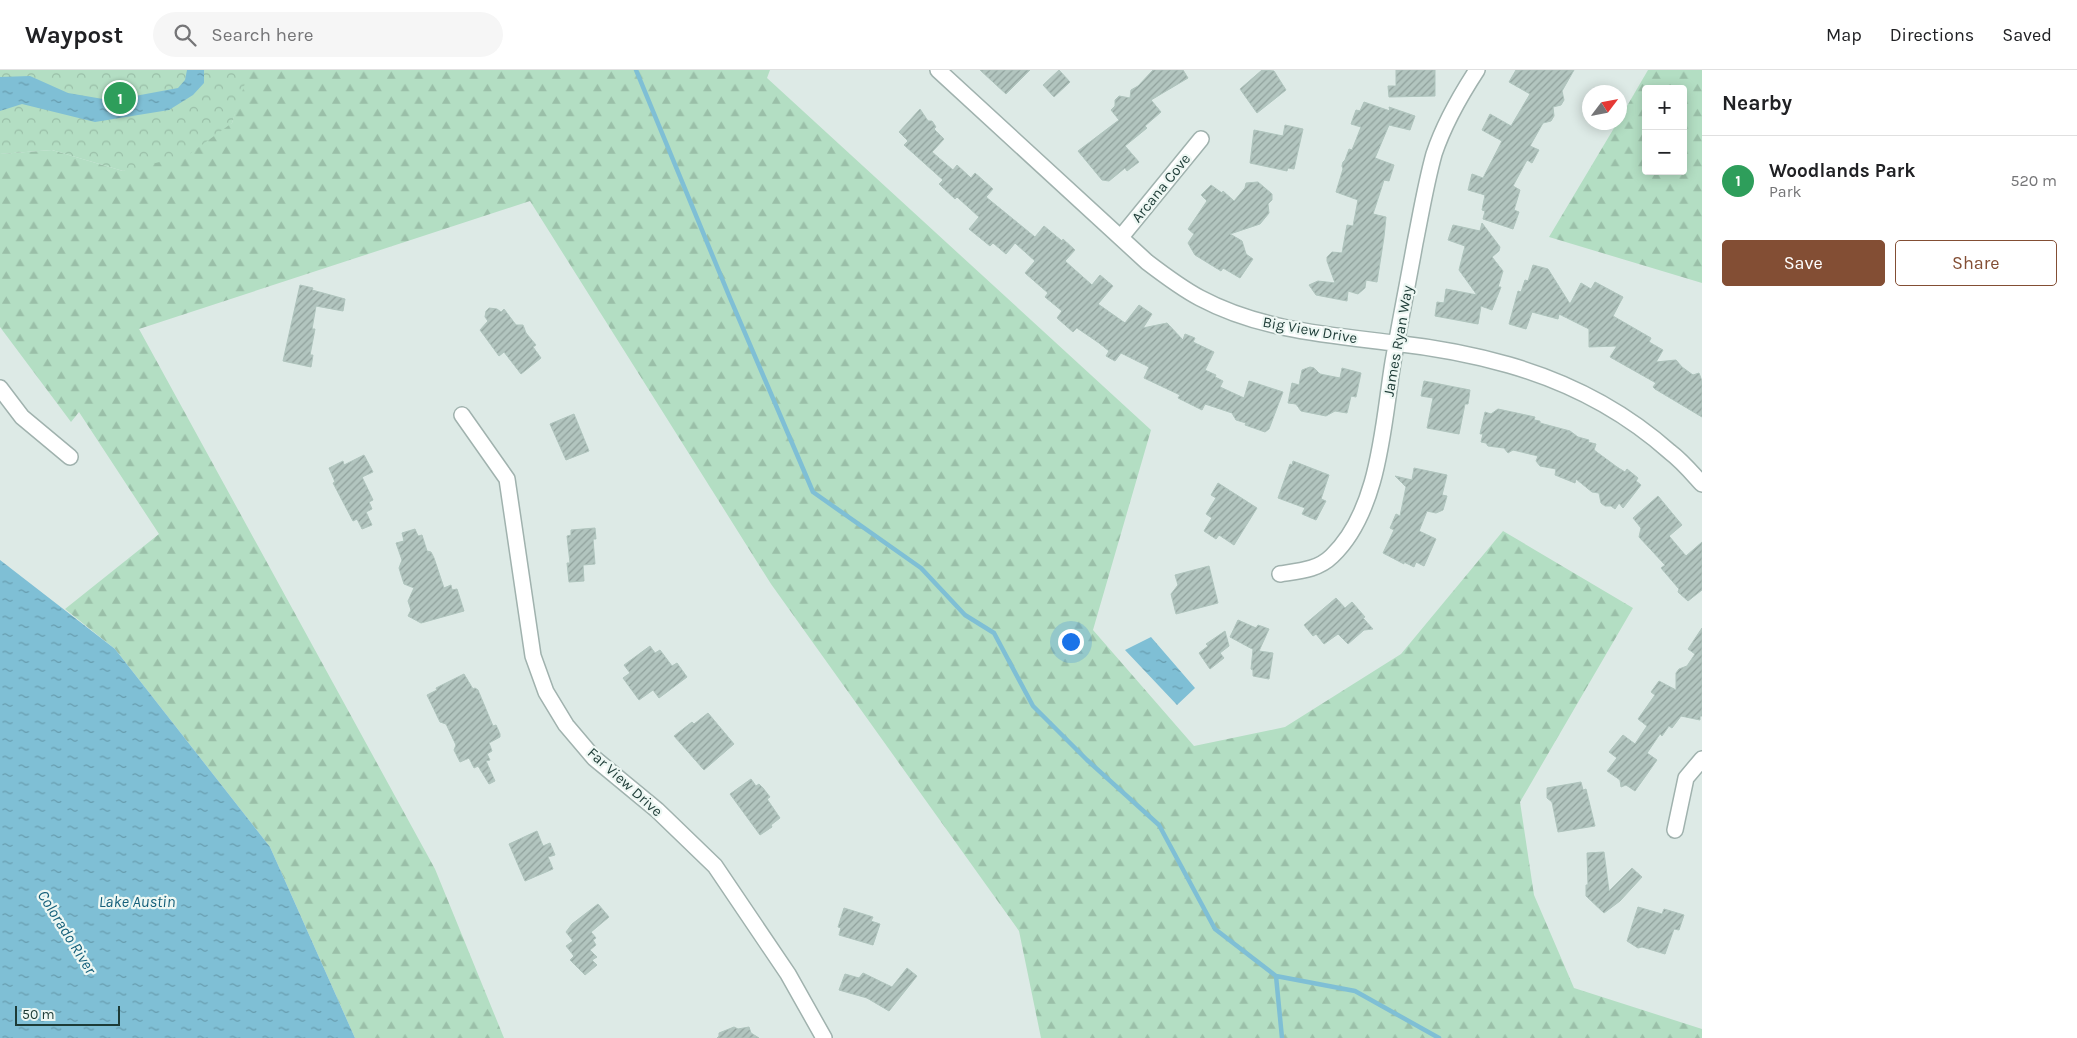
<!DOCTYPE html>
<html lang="en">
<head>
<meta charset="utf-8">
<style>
	:root { --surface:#fff; --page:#f6f6f6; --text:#202124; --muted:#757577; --line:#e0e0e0; --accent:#834e34 }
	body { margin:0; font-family:Karla,sans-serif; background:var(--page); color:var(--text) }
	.controls { position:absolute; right:15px; top:15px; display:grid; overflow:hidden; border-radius:5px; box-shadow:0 2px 12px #0003 }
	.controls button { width:45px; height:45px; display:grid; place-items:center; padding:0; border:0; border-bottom:1px solid var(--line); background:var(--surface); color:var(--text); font:25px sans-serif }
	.compass { position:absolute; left:1582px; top:15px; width:45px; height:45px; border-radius:50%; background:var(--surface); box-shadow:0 2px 12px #0003; rotate:58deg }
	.scale { position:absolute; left:15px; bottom:12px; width:105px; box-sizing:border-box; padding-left:5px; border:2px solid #1d3b36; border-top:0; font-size:14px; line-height:18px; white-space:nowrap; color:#1d3b36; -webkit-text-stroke:4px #edf7f3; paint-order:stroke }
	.you { position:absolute; left:1070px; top:571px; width:18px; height:18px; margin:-12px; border:4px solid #fff; border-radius:50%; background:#1a73e8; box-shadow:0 0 0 8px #1a73e833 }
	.badge { display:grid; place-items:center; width:32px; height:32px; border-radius:50%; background:var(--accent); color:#fff; font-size:16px; font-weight:700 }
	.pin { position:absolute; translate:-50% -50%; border:2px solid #fff; box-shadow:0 1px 5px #0006 }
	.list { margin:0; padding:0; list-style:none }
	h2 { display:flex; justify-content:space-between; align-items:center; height:65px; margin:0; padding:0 20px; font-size:21px }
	h2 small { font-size:16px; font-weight:400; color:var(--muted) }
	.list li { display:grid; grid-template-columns:32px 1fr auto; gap:15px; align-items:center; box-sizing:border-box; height:90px; padding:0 20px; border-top:1px solid var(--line) }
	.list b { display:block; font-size:19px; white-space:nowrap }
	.list p { margin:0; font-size:16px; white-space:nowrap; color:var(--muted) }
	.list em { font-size:16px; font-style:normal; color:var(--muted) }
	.actions { display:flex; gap:10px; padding:15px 20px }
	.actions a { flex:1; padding:11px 0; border:1px solid var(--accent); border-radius:5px; text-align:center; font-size:18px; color:var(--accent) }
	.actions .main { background:var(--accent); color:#fff }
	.icon { flex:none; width:28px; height:28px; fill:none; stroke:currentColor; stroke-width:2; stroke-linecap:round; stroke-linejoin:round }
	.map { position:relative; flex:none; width:1702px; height:968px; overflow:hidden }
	header { display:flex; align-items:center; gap:30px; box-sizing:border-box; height:70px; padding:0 25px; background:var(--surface); border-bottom:1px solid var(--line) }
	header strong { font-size:24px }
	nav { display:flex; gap:28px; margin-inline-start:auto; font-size:18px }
	.search { width:350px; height:45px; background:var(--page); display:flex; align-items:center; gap:12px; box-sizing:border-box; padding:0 18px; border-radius:28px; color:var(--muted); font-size:19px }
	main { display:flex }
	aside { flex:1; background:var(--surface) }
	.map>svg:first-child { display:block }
	.forest { fill:url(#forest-firs); fill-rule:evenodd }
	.park { fill:url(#park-crowns) }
	.water { fill:url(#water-ripples) }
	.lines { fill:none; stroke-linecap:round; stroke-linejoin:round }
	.stream { stroke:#7fbfd5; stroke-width:4.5 }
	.building { fill:url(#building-hatch); stroke:#afc4bd }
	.minor-casing { stroke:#a0b2ae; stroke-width:18 }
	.minor { stroke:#fff; stroke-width:15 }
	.labels { text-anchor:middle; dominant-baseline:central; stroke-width:4.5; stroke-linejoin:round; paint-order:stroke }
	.street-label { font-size:15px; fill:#1d3b36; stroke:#edf7f3 }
	.water-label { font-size:16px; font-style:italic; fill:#145f7a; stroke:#edf7f3 }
</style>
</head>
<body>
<header>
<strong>Waypost</strong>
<div class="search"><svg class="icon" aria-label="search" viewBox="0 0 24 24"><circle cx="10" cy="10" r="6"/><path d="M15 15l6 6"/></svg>Search here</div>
<nav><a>Map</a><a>Directions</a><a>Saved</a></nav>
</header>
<main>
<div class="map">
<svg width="1702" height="968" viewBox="0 0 1702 968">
	<defs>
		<pattern id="forest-firs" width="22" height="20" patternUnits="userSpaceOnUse" patternTransform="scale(1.25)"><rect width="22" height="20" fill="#b3dec3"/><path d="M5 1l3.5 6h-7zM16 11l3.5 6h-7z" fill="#9abfa8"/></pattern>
		<pattern id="park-crowns" width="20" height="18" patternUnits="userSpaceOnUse" patternTransform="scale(1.25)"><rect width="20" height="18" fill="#b3dec3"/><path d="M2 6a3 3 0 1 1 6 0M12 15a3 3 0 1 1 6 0" fill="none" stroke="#9abfa8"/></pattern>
		<pattern id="water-ripples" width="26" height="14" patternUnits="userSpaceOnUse" patternTransform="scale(1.25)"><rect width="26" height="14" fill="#7fbfd5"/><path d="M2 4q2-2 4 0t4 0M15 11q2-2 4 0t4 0" fill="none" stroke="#679cae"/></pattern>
		<pattern id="building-hatch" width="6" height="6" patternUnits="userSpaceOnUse" patternTransform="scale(1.25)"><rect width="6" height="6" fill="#b2c5bf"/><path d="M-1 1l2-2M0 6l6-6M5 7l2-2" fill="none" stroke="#90a19c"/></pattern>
	</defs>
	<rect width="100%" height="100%" fill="#ddeae6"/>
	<path class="forest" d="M247 0H770L767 8 1151 360 1093 560 1194 676 1285 657 1401 584 1503 461 1633 538 1520 732 1534 825 1574 918 1702 959V968H1041L1019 861 771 514 530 131 139 259 435 799 504 968H355L270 777 115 579 65 539 159 464 79 342 71 352 0 257V84L52 80 123 101 232 53Z
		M1648 0H1702V213L1549 167 1617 53 1620 52V48ZM1646 19H1683V101H1646Z"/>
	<path class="park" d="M0 0H247L248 4 232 53 188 85 123 101 52 80 0 84Z"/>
	<path class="water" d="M187 0H204V13L193 25 169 40 95 52 22 34 0 41V7L30 6 68 23 103 29 135 26 178 18 185 10Z
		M0 490 115 579 270 777 355 968H0Z
		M1151 567 1195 618 1177 635 1125 580Z"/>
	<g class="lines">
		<path class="stream" d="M636 0 730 228 813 422 921 498 965 545 994 563 1033 636 1087 690 1159 755 1215 859 1276 906 1282 968
			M1276 906 1355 921 1439 968"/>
	</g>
	<path class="building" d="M980 0H1030L1006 24Z
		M1059 0 1070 12 1054 27 1043 15Z
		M1153 0H1183L1188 8 1151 30 1161 42 1145 56 1147 58 1125 76 1139 92 1127 101 1125 98 1109 111 1102 110 1078 81 1119 50 1111 40 1115 36V30L1119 26 1130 28 1131 20 1138 16Z
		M1262 0 1274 1 1286 20 1257 43 1240 19Z
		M1396 0H1435V26L1389 27 1388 16H1396Z
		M1516 0H1574L1562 21 1564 30 1561 35 1553 37 1554 46 1551 51 1543 53 1530 76 1539 80 1532 93 1527 90 1513 116 1520 120 1514 140 1519 142 1513 159 1483 149 1485 141 1482 140 1485 125 1468 120 1472 104 1483 108 1502 71 1482 60 1490 44 1511 56 1530 24 1509 12Z
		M1364 32 1390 41 1389 37 1415 46 1410 60 1389 55 1375 88 1394 95 1389 111 1384 110 1373 144 1386 147 1384 167 1377 212 1366 210 1365 218 1358 224 1348 221 1347 231 1316 225 1309 215 1318 211 1335 213 1327 191V187L1332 182 1342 183 1347 155 1353 156 1358 130 1336 122 1343 99 1342 96 1343 92 1345 90 1349 79 1352 80 1361 57 1351 54 1356 40 1360 41Z
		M920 39 928 51H932L936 57 934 59 944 69 932 82 953 100 957 95 971 108 975 103 993 119 986 127 1035 167 1044 156 1062 171 1063 169 1075 180 1065 191 1092 215 1100 205 1113 216 1098 234 1125 253 1139 235 1152 244 1143 258 1167 253 1183 270 1185 264 1195 268 1193 272 1214 282 1205 300 1216 305 1215 307 1223 311 1220 317 1244 328 1249 311 1283 322 1269 359 1265 362 1245 355 1246 353 1236 350 1232 343 1205 334 1202 340 1178 328 1180 325 1144 308 1149 297 1121 283 1115 291 1106 286 1109 281 1099 273 1077 258 1073 262 1057 248 1062 241 1045 227 1048 223 1025 203 1035 191 1015 173 1006 184 993 173 990 176 969 159 979 147 957 127 955 129 939 114 943 110 904 75 908 71 899 62Z
		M1285 55 1303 59 1294 99 1288 98 1287 101 1250 93 1254 60 1283 66Z
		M1258 112 1272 124V130L1268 134 1269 143 1260 154 1230 164 1242 171 1246 184 1253 189 1240 208 1223 198 1221 201 1195 185 1188 173 1194 164 1188 159 1207 131 1201 125 1211 115 1222 123 1223 121 1234 131 1245 118 1246 113Z
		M1482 153 1500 177 1499 181 1492 187 1503 201 1498 217H1501L1492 240 1481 236 1478 254 1435 246 1437 232 1444 233 1446 219 1477 225 1459 200 1465 176 1448 170 1453 155 1480 161Z
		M1533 195 1548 199 1570 234 1581 213 1591 219 1595 212 1623 227 1613 246 1651 268 1649 272 1663 280 1656 292 1676 290 1682 297 1693 305 1699 303 1702 311V347L1655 319 1653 317 1656 313 1610 287 1617 276 1589 277V259L1559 244 1558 249 1532 242 1526 259 1509 254 1518 221 1521 222 1525 210 1528 211Z
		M300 215 313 218 312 220 345 229 343 241 316 236 312 259H315L310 285H313L311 297 283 291Z
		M489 238 497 239 501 242 504 239 516 255H523L526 263 536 275 533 277 541 288 521 304 504 282 499 286 480 260 488 251 485 247 486 241Z
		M1310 297 1314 298 1320 304 1340 308 1342 298 1361 303 1356 327 1351 326 1347 343 1335 341 1326 346 1301 341 1296 334 1288 333 1292 313 1299 315 1302 300Z
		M1424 311 1470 320 1468 334H1465L1459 364 1427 358 1433 328 1421 326Z
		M1498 339 1535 347 1534 350 1540 351V353L1570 361 1578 367 1589 370 1588 372 1596 374 1594 380 1617 397 1625 402 1627 399 1638 408 1636 411 1641 415 1623 438 1619 433 1615 439 1611 436H1605L1601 433 1599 423 1592 422 1576 409 1575 413 1555 405 1556 399 1540 396 1536 391 1538 386 1513 380 1508 383 1504 378 1488 376 1486 373 1481 372 1483 364H1480L1485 342 1491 344Z
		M574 344 589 381 566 390 550 354Z
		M364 385 373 402 362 407 373 430 369 432 372 439 366 442 372 455 362 459 357 449 353 451 333 413 335 412 329 398 343 391 344 395Z
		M1293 391 1329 405 1321 429 1326 431 1316 450 1302 444 1305 438 1278 428 1290 394 1292 395Z
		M1414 398 1447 405 1442 425 1447 426 1443 440 1436 443 1427 441 1419 461 1436 469 1424 496 1416 492 1414 497 1404 492V494L1383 483 1394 460 1390 458 1396 444 1400 446 1406 417 1395 406 1412 410Z
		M1218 413 1257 438 1234 475 1219 465 1216 469 1204 461 1212 448 1206 444 1216 428 1211 425Z
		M1658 426 1682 455 1669 466 1686 486 1702 472V520L1688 531 1678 522 1679 519 1661 498 1665 495 1639 467 1641 458 1633 448Z
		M595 458 596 469H593L595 494 583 495 584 511 569 512 567 493H570L567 466 571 465V460Z
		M415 459 418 466 422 465 427 481 431 482 434 488 444 518 451 515 452 520 457 519 464 541 421 553 408 546 411 540 408 531 414 518 404 514 399 498 402 490 396 473 404 471 402 463Z
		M1209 496 1218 533 1176 544 1171 524 1178 515 1175 505Z
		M1336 528 1345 538 1352 532 1365 547 1363 548 1373 559 1364 560 1348 574 1338 564 1324 574 1316 564 1313 566 1304 555Z
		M1238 550 1256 558 1258 555 1269 559 1259 581 1273 583 1269 609 1253 606V600L1251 599 1253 580 1256 581 1230 567Z
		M1702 558V646H1700V650L1681 646 1672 658 1669 656 1662 666 1660 664 1647 683 1657 690 1635 721 1626 715 1621 717 1620 710 1607 701 1617 688 1609 682 1623 665 1635 674 1647 656 1638 649 1655 625 1651 622 1659 611 1676 620V603L1679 599 1687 596 1695 584 1688 579Z
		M1225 561 1229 576 1220 583 1224 588 1210 599 1199 583 1208 576 1206 574Z
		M650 576 655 583 660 580 672 596 677 593 687 607 659 628 653 620 639 630 623 608 630 603 624 595Z
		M464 604 473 619 475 618 478 620 493 656 496 655 500 664V667L489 673 492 681 487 684 490 690 486 691 495 711 489 714 478 696 474 698 469 688 460 692 454 680 456 675 446 654 440 652 427 625 437 620 436 618Z
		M708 643 734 674 704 700 674 666 692 652 694 654Z
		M751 709 756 716 759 714 763 718 770 727 767 729 780 748 771 755 772 757 760 765 730 724Z
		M1581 712 1583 720 1586 719 1595 756 1558 762 1552 732 1547 728V718Z
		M537 761 543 776 550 773 555 785 548 787 553 799 525 811 509 774Z
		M1604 782 1609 821 1632 798 1642 807 1620 831 1604 843 1586 826V815H1588L1587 783Z
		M598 834 609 847 591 862 596 868 593 870 596 875 590 880 597 887 592 890 597 895 585 905 570 890 574 886 566 876 573 871 566 862 572 854Z
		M1638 837 1662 844 1664 839 1684 845 1679 860 1674 859 1665 884 1642 877 1638 878 1627 871Z
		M844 838 873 847 871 851 880 854 873 875 839 865 841 858 838 857Z
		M907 898 917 906 889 941 867 928 839 920 845 904 859 908 863 903 892 917Z
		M734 957 738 959 749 957 751 963 759 968H717L719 966V963Z"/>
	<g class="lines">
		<defs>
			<path id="minor" d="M938 0 1147 192C1164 205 1181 218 1200 228 1260 260 1328 265 1394 273 1430 277 1474 285 1509 295 1568 312 1624 341 1670 382 1682 391 1692 403 1702 414
				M1121 167 1201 69
				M0 318 22 347 70 387
				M462 345 507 409 533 586 546 622 566 655 594 688 657 740 715 796 788 904 824 968
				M1280 504C1299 501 1318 500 1332 486 1380 440 1383 353 1393 292 1400 252 1408 212 1415 173 1421 143 1426 113 1434 84 1444 54 1460 26 1477 0
				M1675 760 1686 708 1702 689"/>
		</defs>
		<use href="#minor" class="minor-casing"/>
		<use href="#minor" class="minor"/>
	</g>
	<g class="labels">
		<g class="street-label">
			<text transform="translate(1161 118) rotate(-51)">Arcana Cove</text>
			<text transform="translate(1310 260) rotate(10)">Big View Drive</text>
			<text transform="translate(1398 271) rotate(-80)">James Ryan Way</text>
			<text transform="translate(625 712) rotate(42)">Far View Drive</text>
		</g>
		<g class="water-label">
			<text x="137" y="831">Lake Austin</text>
			<text transform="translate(67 862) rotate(58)">Colorado River</text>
		</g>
	</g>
</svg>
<div class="controls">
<button>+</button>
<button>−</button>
</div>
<svg class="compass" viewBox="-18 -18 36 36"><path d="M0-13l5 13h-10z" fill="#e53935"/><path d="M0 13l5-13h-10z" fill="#757577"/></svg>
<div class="scale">50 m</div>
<div class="you"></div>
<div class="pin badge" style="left:120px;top:28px;background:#2e9e5b">1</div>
</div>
<aside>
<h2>Nearby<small></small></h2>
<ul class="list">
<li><span class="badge" style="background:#2e9e5b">1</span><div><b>Woodlands Park</b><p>Park</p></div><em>520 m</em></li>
</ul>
<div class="actions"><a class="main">Save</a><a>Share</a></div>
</aside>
</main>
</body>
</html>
